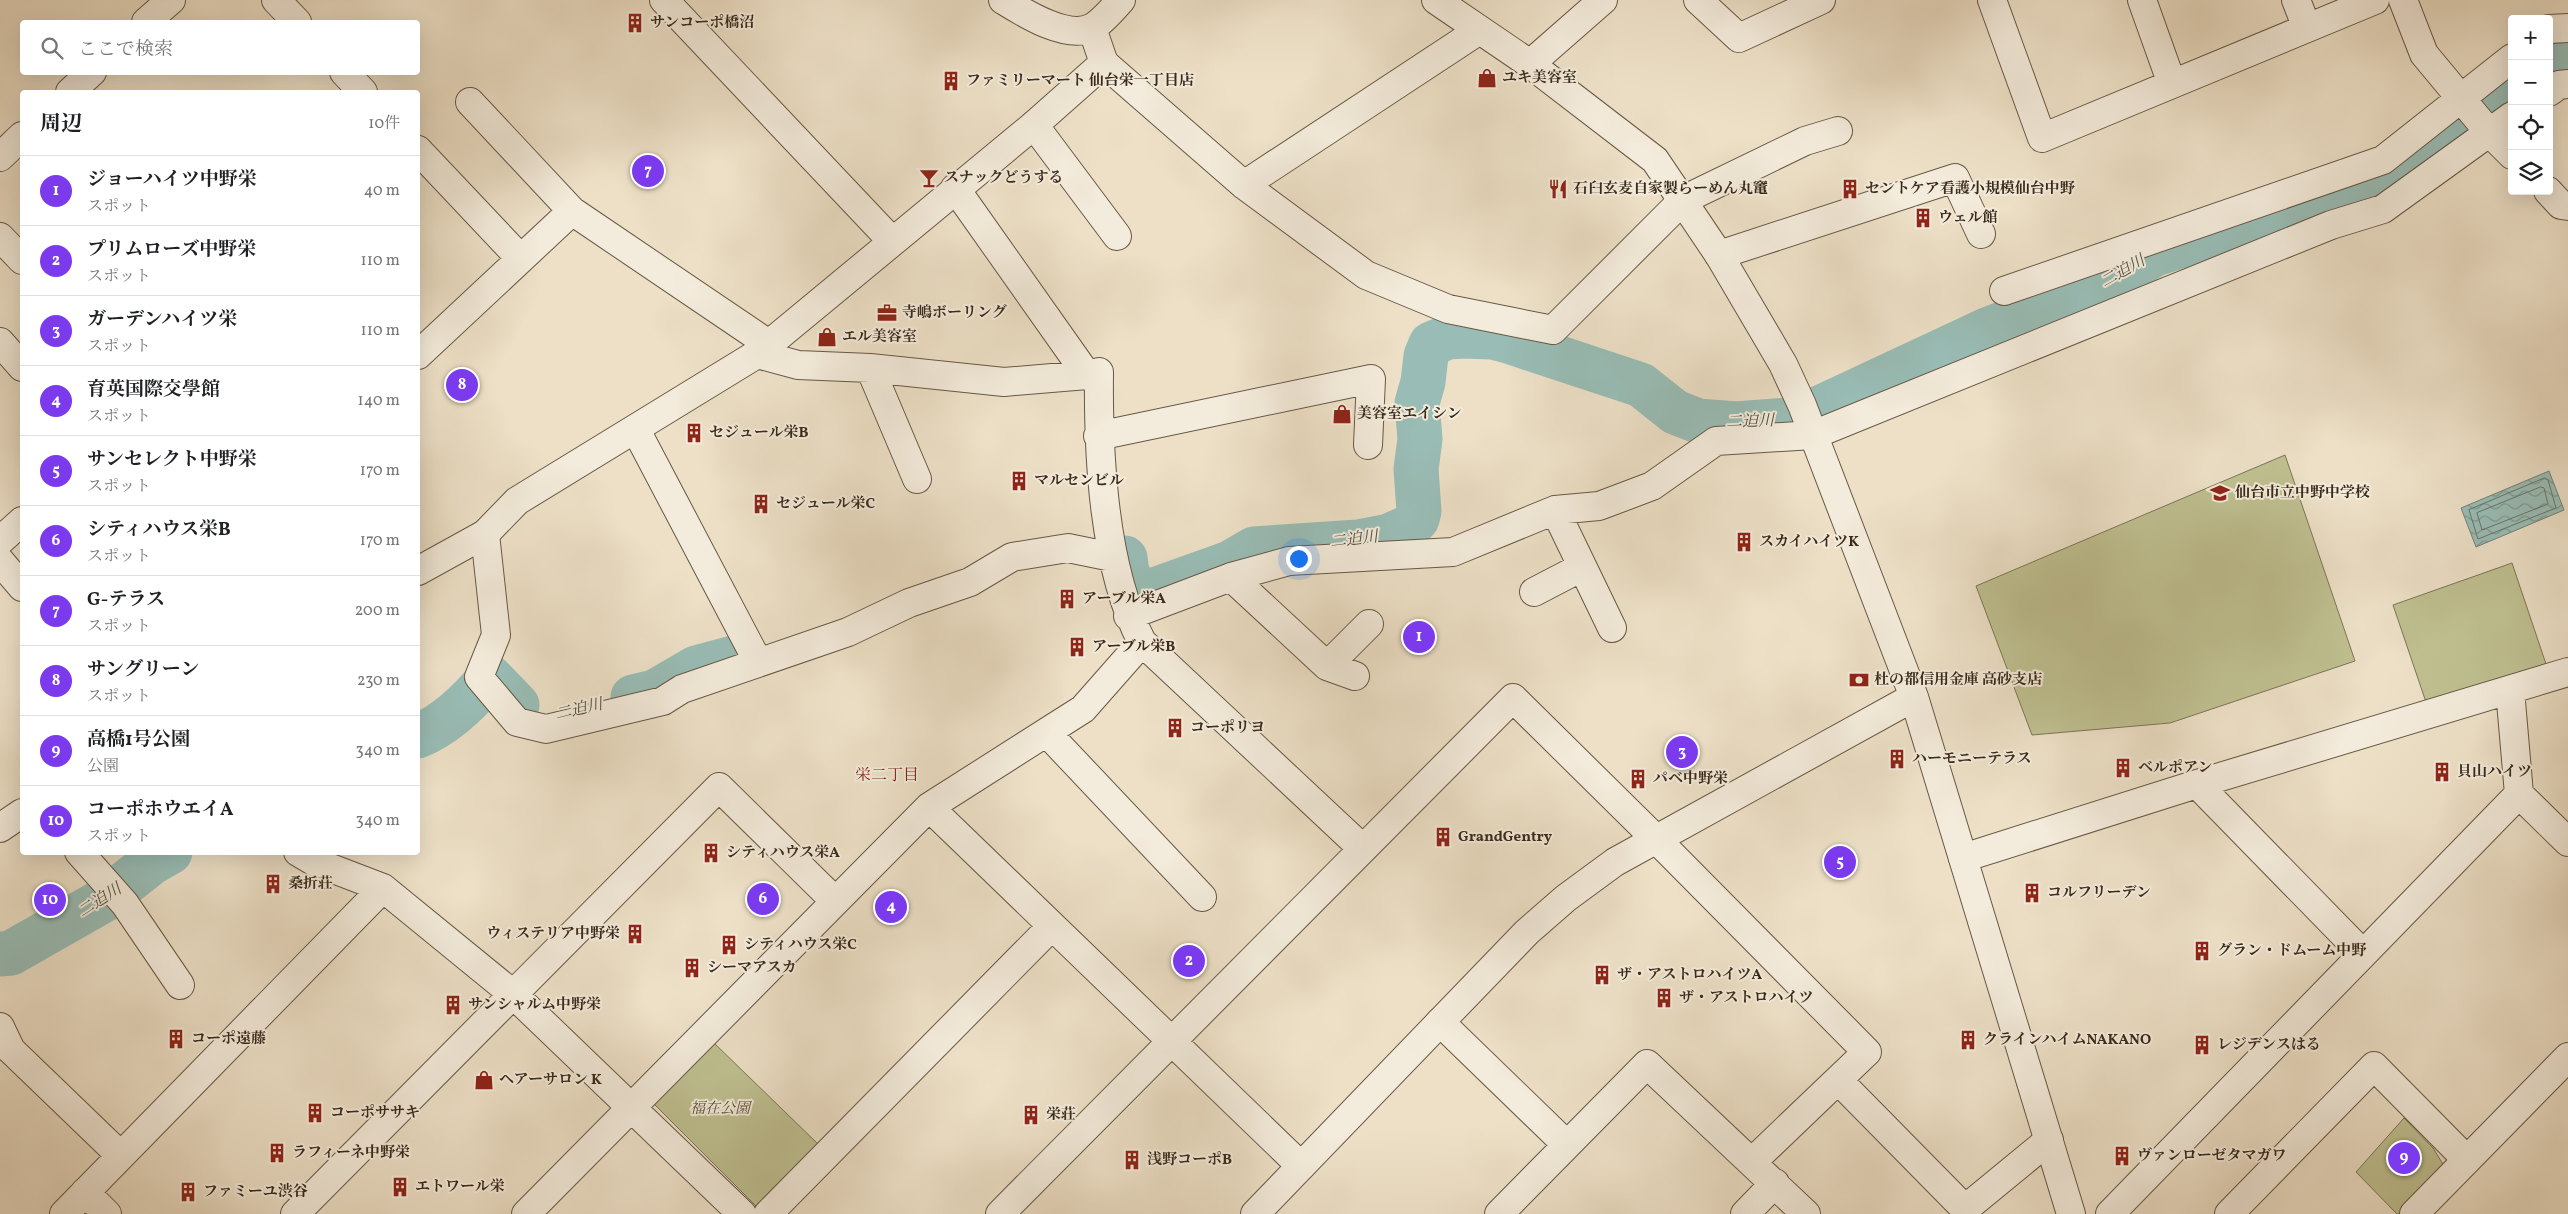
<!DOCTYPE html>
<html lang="ja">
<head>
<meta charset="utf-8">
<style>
	:root { --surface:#fff; --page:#f2f2f2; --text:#202124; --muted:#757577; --line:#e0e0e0; --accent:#7c3aed }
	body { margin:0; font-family:Vollkorn,"Noto Serif JP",serif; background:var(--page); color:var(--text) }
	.controls { position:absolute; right:15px; top:15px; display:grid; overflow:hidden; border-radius:5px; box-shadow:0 5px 20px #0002 }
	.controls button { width:45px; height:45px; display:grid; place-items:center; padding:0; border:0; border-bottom:1px solid var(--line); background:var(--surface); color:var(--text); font:25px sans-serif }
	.you { position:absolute; left:1298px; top:558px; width:18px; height:18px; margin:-12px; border:4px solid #fff; border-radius:50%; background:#1a73e8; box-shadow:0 0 0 8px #1a73e833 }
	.badge { display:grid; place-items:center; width:32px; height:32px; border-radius:50%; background:var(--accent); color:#fff; font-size:16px; font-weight:700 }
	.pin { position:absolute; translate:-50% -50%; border:2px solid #fff; box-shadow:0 1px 5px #0006 }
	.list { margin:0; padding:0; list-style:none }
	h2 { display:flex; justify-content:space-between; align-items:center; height:65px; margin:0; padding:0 20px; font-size:21px }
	h2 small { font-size:16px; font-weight:400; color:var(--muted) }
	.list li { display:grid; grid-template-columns:32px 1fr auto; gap:15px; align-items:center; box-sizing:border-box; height:70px; padding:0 20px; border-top:1px solid var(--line) }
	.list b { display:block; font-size:19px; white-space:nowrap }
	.list p { margin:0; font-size:16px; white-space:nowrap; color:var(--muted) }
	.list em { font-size:16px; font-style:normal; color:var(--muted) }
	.icon { flex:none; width:28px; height:28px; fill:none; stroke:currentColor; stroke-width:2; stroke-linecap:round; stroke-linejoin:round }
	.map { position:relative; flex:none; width:2568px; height:1214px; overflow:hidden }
	.search { position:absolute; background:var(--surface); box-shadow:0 5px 20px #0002; left:20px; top:20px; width:400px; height:55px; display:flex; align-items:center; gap:12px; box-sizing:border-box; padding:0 18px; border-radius:5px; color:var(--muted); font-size:19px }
	.panel { position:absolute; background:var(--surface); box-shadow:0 5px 20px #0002; left:20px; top:90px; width:400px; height:765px; border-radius:5px }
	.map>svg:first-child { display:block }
	.green { fill:#bfc091; stroke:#7c7556 }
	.water { fill:url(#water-waves); stroke:#738278 }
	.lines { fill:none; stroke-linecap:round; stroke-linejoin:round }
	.shore { stroke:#6a7468; stroke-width:1 }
	.river { stroke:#99bdb6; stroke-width:45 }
	.minor-casing { stroke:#675845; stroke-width:30 }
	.tertiary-casing { stroke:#675845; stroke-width:30 }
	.minor { stroke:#f3ebdb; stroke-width:28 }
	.tertiary { stroke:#f3ebdb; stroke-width:28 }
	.labels { text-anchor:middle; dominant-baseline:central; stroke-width:4; stroke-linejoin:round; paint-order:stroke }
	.poi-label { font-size:15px; font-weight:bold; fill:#3a2a1a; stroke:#f3ebdb; text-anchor:start }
	.park-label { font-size:15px; font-style:italic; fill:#5b5038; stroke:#f3ebdb }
	.water-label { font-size:16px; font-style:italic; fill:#524f41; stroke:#f3ebdb }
	.neighbourhood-label { font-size:16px; fill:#7a1f14; stroke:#f3ebdb }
</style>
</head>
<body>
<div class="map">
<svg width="2568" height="1214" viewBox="0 0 2568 1214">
	<defs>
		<pattern id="water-waves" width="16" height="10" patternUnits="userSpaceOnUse" patternTransform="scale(1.25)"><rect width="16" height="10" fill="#99bdb6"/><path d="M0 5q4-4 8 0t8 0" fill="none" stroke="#7e9a93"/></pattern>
	</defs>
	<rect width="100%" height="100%" fill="#ede0c7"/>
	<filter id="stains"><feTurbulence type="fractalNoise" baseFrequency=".004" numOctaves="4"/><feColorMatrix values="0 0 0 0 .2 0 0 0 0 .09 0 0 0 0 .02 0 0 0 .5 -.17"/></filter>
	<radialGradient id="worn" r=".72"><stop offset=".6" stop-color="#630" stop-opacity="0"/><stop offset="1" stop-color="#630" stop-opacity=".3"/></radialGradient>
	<path class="green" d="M2285 455 2355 661 2170 723 2032 735 1976 586Z
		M2512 563 2547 667 2428 708 2393 605Z
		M713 1042 818 1144 756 1206 652 1102Z
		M2404 1118 2433 1148 2446 1169 2405 1214H2397L2356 1172Z"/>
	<path class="water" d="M2549 471 2564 510 2476 547 2461 508Z"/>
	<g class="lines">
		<path class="shore" d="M2545 478 2548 480 2556 508 2478 539 2469 510Z
			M2541 487 2544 488 2548 504 2482 530 2477 513Z"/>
		<path class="river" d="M2549 66 2568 62
			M1125 558 1127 573 1135 587 1149 592 1230 563 1254 549 1358 542 1389 536 1409 527 1417 519 1419 511 1416 469 1420 439 1417 403 1423 382 1426 356 1431 344 1448 337 1464 336 1493 337 1508 341 1641 385 1675 412 1698 421 1736 424 1789 420 1822 407 1989 329 2107 284 2155 254 2223 232 2276 208 2331 206 2357 199 2477 106 2512 85
			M633 697 655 692 696 668 737 657
			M418 736C445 725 471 700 490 677L517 705
			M0 954 11 953 104 900 151 863 170 852"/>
		<defs>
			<path id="minor" d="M276 0 297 22
				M664 0 892 241
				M1698 0 1739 38 1821 0
				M1992 0 2042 138 2375 0
				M2142 0 2172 84
				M2296 0 2307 28
				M2403 0 2424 54 2488 131 2512 155
				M146 22 171 0
				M2549 29 2568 28
				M1104 63 1244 185 1366 275 1448 309 1553 330 1683 200 1805 141 1838 131
				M344 72 363 92
				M70 92 92 72
				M2549 92 2559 85 2568 84
				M1034 125 1117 236
				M418 150 520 258
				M0 157 22 136
				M1244 185 1478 31
				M2548 191 2561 205 2568 206
				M572 211 767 343
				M0 237 22 260
				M1719 255 1955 178 1981 234
				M2004 291 2383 160 2512 58
				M0 342 22 367
				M757 354 798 365 870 368 1004 382 1087 375
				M418 355 572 211 470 102
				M870 368 917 479
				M636 430 758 662
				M1098 436 1371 379 1368 445
				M1555 510 1612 628
				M485 534 496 635 479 677 517 722 546 729 663 701 682 689 848 632 909 603 970 582 1012 557 1068 548 1112 557
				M0 541 22 521
				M0 561 22 587
				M1231 577 1327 666 1355 676
				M1534 592 1582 567
				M1128 616 1231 577 1289 561 1453 552 1555 510 1599 506 1652 486 1716 441 1813 435 2331 225 2383 209 2512 116
				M1142 642 1363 849
				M1327 666 1369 624
				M2510 690 2519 794
				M1047 733 1202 897
				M2197 784 2363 954
				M929 807 1301 1166
				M79 852 125 904 180 985
				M298 852 315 862 383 888 514 995 742 1214
				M1963 858 2197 784 2568 672
				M1440 1022 1567 1145
				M0 1027 11 1050 120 1155
				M1838 1080 1965 1209 2049 1140
				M85 1192 107 1214
				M64 1214 383 888
				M295 1214 719 787 835 901
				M526 1214 929 807 1083 709 1142 642C1103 567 1098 456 1099 372L1087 375 955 188
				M768 1214 1052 926
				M1000 1214 1513 698 1669 852 1867 1052 1752 1162
				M1499 1214 1647 1064 1806 1214
				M1745 1214 1775 1183
				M2110 1214 2519 794 2568 842
				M2229 1214 2374 1066 2467 1160
				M2414 1214 2568 1057"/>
			<path id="tertiary" d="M1003 0C1024 13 1068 41 1093 27 1103 21 1113 9 1121 0
				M1436 0 1530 64 1655 160 1719 255 1783 364 1802 405 1914 697 2071 1214
				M1530 64 1603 0
				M418 571 485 534 517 501 757 354 1034 125 1104 63 1092 28
				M0 828 22 813
				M1255 1214 1527 932 1566 898 1615 862 1914 697"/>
		</defs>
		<use href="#minor" class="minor-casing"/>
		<use href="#tertiary" class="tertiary-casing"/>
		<use href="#minor" class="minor"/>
		<use href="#tertiary" class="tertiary"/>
	</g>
	<defs>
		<symbol id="building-bare" viewBox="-9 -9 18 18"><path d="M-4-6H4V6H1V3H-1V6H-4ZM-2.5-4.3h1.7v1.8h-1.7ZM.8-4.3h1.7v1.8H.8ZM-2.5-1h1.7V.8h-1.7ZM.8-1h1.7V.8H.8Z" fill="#8f2418" stroke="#f3ebdb" stroke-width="2.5" paint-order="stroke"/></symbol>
		<symbol id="shop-bare" viewBox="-9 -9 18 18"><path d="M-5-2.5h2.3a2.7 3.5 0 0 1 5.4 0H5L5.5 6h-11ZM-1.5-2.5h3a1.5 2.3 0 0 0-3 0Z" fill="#8f2418" stroke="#f3ebdb" stroke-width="2.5" paint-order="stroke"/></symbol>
		<symbol id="bar-bare" viewBox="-9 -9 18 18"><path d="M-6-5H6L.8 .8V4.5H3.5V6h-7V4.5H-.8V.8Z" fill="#8f2418" stroke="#f3ebdb" stroke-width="2.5" paint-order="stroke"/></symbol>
		<symbol id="restaurant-bare" viewBox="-9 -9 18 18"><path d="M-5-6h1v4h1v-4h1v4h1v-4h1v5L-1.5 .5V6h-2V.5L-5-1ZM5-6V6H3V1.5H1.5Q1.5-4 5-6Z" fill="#8f2418" stroke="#f3ebdb" stroke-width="2.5" paint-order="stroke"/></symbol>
		<symbol id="office-bare" viewBox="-9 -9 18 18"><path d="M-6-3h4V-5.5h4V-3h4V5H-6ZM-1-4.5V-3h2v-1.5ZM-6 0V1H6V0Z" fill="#8f2418" stroke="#f3ebdb" stroke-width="2.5" paint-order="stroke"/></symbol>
		<symbol id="school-bare" viewBox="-9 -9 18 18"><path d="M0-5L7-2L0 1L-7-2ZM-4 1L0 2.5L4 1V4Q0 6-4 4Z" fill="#8f2418" stroke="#f3ebdb" stroke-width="2.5" paint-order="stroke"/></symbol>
		<symbol id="bank-bare" viewBox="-9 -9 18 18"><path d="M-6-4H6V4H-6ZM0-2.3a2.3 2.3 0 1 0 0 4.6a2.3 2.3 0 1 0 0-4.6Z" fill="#8f2418" stroke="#f3ebdb" stroke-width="2.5" paint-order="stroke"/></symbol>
	</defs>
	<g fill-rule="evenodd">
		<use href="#building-bare" x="621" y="9" width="28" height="28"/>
		<use href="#shop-bare" x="1473" y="64" width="28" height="28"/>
		<use href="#building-bare" x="937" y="67" width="28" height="28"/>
		<use href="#bar-bare" x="915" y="164" width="28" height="28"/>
		<use href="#restaurant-bare" x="1544" y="175" width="28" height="28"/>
		<use href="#building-bare" x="1836" y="175" width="28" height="28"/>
		<use href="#building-bare" x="1909" y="204" width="28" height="28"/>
		<use href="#office-bare" x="873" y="299" width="28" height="28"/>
		<use href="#shop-bare" x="813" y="323" width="28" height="28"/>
		<use href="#shop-bare" x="1328" y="400" width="28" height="28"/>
		<use href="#building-bare" x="680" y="419" width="28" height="28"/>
		<use href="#building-bare" x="1005" y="467" width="28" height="28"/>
		<use href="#school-bare" x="2206" y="479" width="28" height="28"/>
		<use href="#building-bare" x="747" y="490" width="28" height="28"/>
		<use href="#building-bare" x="1730" y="528" width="28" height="28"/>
		<use href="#building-bare" x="1053" y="585" width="28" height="28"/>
		<use href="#building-bare" x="1063" y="633" width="28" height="28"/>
		<use href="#bank-bare" x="1845" y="666" width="28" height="28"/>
		<use href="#building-bare" x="1161" y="714" width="28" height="28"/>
		<use href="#building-bare" x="1883" y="745" width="28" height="28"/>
		<use href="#building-bare" x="2109" y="754" width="28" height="28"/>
		<use href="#building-bare" x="2428" y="758" width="28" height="28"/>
		<use href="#building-bare" x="1624" y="765" width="28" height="28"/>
		<use href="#building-bare" x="1429" y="823" width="28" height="28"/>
		<use href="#building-bare" x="697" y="839" width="28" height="28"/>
		<use href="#building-bare" x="259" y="870" width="28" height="28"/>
		<use href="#building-bare" x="2018" y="879" width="28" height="28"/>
		<use href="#building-bare" x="621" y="920" width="28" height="28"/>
		<use href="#building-bare" x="715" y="931" width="28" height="28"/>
		<use href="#building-bare" x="2188" y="937" width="28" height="28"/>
		<use href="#building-bare" x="678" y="954" width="28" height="28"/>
		<use href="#building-bare" x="1588" y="961" width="28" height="28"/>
		<use href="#building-bare" x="1650" y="984" width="28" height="28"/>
		<use href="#building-bare" x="439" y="991" width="28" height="28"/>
		<use href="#building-bare" x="162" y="1025" width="28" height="28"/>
		<use href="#building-bare" x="1954" y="1026" width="28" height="28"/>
		<use href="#building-bare" x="2188" y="1031" width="28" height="28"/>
		<use href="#shop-bare" x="470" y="1066" width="28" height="28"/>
		<use href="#building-bare" x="301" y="1099" width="28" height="28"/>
		<use href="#building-bare" x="1017" y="1101" width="28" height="28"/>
		<use href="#building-bare" x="263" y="1139" width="28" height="28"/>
		<use href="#building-bare" x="2108" y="1142" width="28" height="28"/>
		<use href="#building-bare" x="1118" y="1146" width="28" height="28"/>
		<use href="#building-bare" x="386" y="1173" width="28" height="28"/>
		<use href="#building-bare" x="174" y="1178" width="28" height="28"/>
	</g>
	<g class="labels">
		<g class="poi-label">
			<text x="650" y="23">サンコーポ橋沼</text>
			<text x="1502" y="78">ユキ美容室</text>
			<text x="966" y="81">ファミリーマート 仙台栄一丁目店</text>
			<text x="944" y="178">スナックどうする</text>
			<text x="1573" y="189">石臼玄麦自家製らーめん丸竃</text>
			<text x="1865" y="189">セントケア看護小規模仙台中野</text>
			<text x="1938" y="218">ウェル館</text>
			<text x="902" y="313">寺嶋ボーリング</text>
			<text x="842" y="337">エル美容室</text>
			<text x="1357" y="414">美容室エイシン</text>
			<text x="709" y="433">セジュール栄B</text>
			<text x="1034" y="481">マルセンビル</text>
			<text x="2235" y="493">仙台市立中野中学校</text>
			<text x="776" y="504">セジュール栄C</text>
			<text x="1759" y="542">スカイハイツK</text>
			<text x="1082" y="599">アーブル栄A</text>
			<text x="1092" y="647">アーブル栄B</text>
			<text x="1874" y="680">杜の都信用金庫 高砂支店</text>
			<text x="1190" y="728">コーポリヨ</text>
			<text x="1912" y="759">ハーモニーテラス</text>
			<text x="2138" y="768">ベルポアン</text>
			<text x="2457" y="772">貝山ハイツ</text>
			<text x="1653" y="779">パベ中野栄</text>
			<text x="1458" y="837">GrandGentry</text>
			<text x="726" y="853">シティハウス栄A</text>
			<text x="288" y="884">桑折荘</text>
			<text x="2047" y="893">コルフリーデン</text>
			<text x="620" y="934" text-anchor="end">ウィステリア中野栄</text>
			<text x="744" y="945">シティハウス栄C</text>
			<text x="2217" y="951">グラン・ドムーム中野</text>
			<text x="707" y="968">シーマアスカ</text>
			<text x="1617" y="975">ザ・アストロハイツA</text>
			<text x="1679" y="998">ザ・アストロハイツ</text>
			<text x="468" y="1005">サンシャルム中野栄</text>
			<text x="191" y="1039">コーポ遠藤</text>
			<text x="1983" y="1040">クラインハイムNAKANO</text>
			<text x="2217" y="1045">レジデンスはる</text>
			<text x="499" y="1080">ヘアーサロン K</text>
			<text x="330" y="1113">コーポササキ</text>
			<text x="1046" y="1115">栄荘</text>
			<text x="292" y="1153">ラフィーネ中野栄</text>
			<text x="2137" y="1156">ヴァンローゼタマガワ</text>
			<text x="1147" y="1160">浅野コーポB</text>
			<text x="415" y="1187">エトワール栄</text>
			<text x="203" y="1192">ファミーユ渋谷</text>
		</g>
		<g class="park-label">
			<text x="720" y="1109">福在公園</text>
		</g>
		<g class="water-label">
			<text transform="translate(2123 272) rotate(-30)">二迫川</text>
			<text transform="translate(1750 422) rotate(-2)">二迫川</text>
			<text transform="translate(1354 540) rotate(-7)">二迫川</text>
			<text transform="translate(579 710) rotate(-13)">二迫川</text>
			<text transform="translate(100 901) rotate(-33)">二迫川</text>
		</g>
		<g class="neighbourhood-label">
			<text x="887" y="776">栄二丁目</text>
		</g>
	</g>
	<rect width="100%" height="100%" filter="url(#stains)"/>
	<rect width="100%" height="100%" fill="url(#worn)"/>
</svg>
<div class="controls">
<button>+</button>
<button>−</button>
<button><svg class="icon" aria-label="locate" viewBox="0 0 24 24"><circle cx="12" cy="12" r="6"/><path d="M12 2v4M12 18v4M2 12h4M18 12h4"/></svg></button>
<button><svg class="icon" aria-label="layers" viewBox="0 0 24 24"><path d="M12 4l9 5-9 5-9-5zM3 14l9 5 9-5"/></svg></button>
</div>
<div class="you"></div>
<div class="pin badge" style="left:1419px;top:637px">1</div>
<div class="pin badge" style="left:1189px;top:961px">2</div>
<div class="pin badge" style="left:1682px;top:752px">3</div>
<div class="pin badge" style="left:891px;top:907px">4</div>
<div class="pin badge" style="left:1840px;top:862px">5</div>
<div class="pin badge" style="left:763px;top:899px">6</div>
<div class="pin badge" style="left:648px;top:171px">7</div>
<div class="pin badge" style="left:462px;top:385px">8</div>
<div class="pin badge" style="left:2404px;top:1158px">9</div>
<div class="pin badge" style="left:50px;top:900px">10</div>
<div class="search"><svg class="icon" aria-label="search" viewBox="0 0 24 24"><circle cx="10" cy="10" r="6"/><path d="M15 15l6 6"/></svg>ここで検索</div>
<section class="panel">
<h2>周辺<small>10件</small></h2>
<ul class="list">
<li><span class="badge">1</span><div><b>ジョーハイツ中野栄</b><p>スポット</p></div><em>40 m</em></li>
<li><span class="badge">2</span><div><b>プリムローズ中野栄</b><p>スポット</p></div><em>110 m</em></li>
<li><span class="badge">3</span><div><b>ガーデンハイツ栄</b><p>スポット</p></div><em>110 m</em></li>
<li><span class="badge">4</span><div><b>育英国際交學館</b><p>スポット</p></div><em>140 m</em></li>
<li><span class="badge">5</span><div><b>サンセレクト中野栄</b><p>スポット</p></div><em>170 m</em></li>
<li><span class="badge">6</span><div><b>シティハウス栄B</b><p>スポット</p></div><em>170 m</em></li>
<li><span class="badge">7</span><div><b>G-テラス</b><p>スポット</p></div><em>200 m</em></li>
<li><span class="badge">8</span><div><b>サングリーン</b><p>スポット</p></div><em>230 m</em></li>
<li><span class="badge">9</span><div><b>高橋1号公園</b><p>公園</p></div><em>340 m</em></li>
<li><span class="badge">10</span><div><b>コーポホウエイA</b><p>スポット</p></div><em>340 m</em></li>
</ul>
</section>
</div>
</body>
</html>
